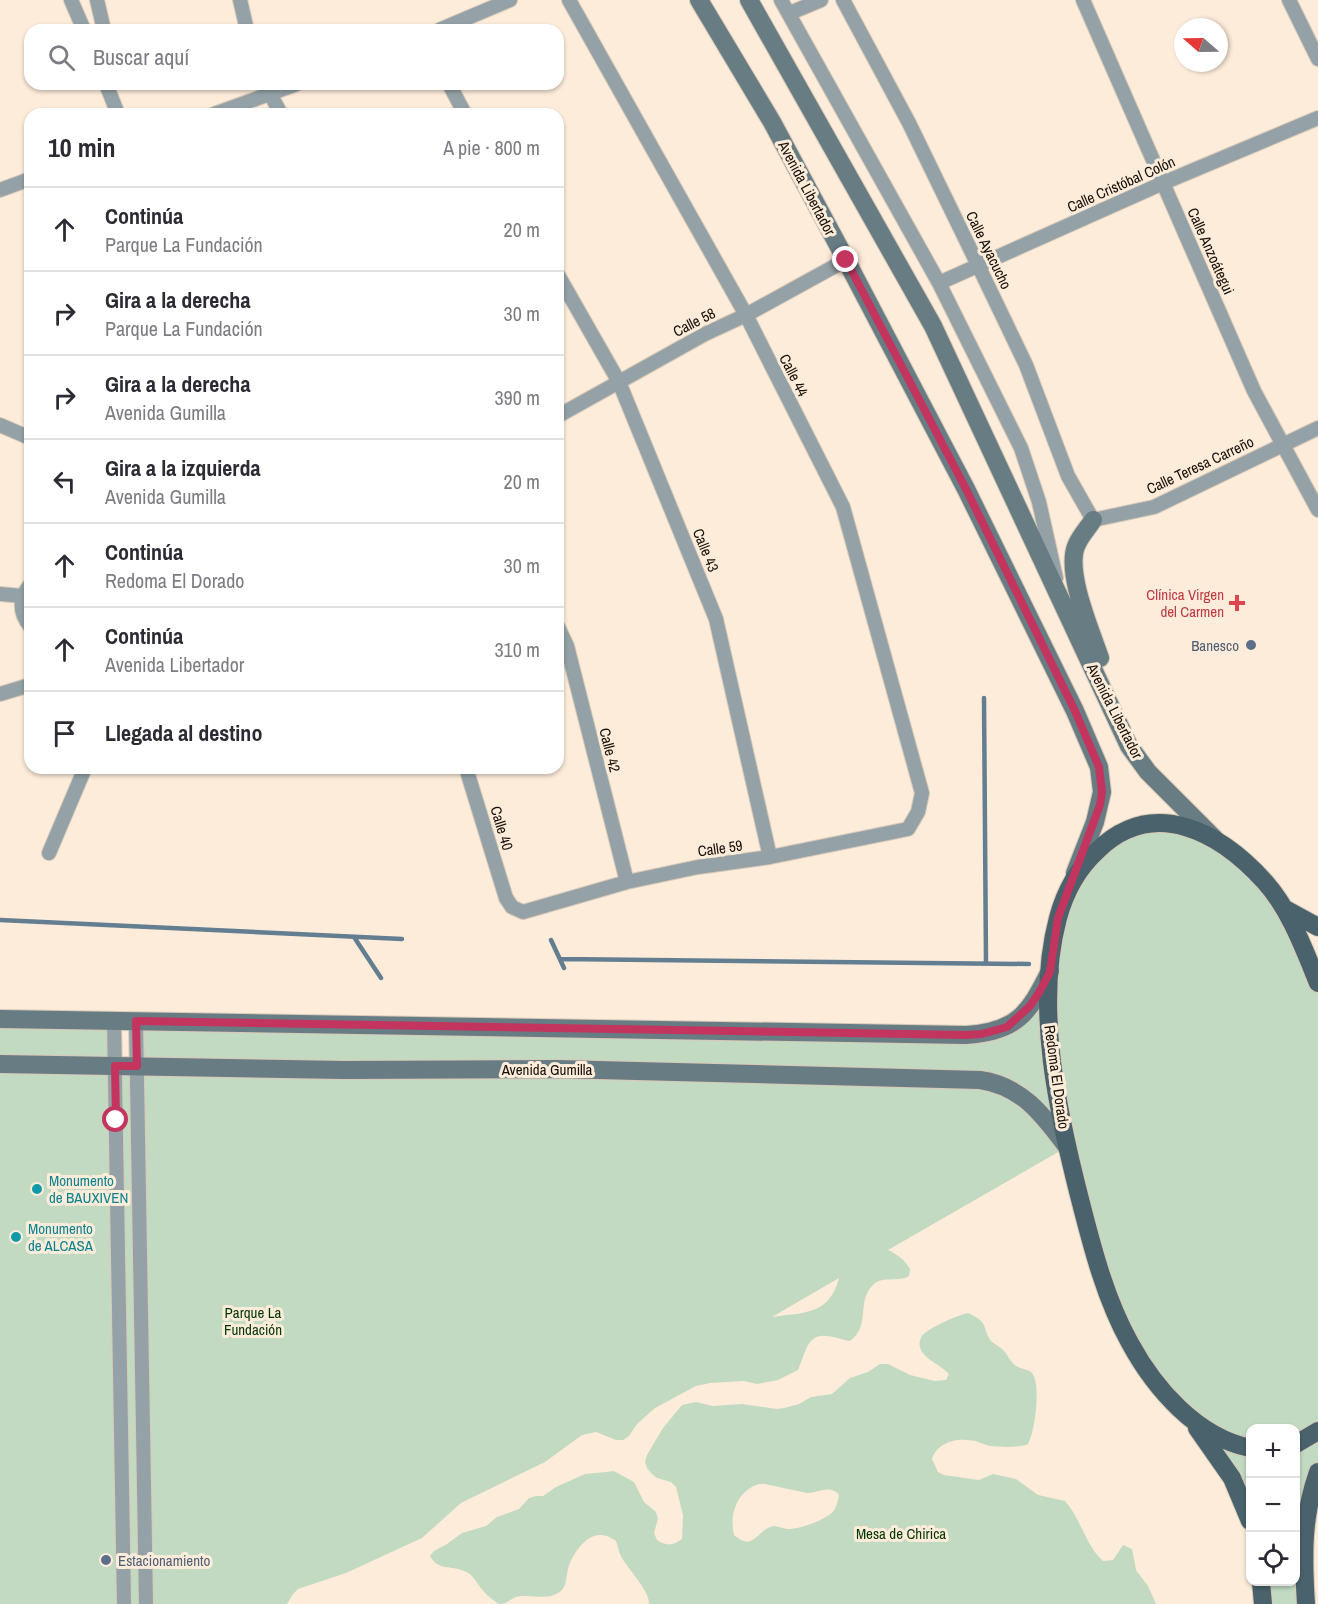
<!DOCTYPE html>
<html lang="es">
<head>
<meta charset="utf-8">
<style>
	:root { --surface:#fff; --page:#f2f2f3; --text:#2b2b33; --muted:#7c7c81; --line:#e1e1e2 }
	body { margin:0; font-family:"Archivo Narrow",sans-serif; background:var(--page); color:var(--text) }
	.controls { position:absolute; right:18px; bottom:18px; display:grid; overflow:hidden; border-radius:12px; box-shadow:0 2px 4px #0004 }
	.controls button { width:54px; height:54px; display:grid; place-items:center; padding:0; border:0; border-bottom:2px solid var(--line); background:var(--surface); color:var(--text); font:30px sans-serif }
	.compass { position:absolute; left:1174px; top:18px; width:54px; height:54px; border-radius:50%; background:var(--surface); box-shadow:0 2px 4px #0004; rotate:290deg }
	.stop { position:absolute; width:18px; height:18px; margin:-14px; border:4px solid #c3355e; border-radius:50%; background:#fff }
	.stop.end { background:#c3355e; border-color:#fff; box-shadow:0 2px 6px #0008 }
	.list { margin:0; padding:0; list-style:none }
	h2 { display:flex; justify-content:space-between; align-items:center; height:78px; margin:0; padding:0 24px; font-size:26px }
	h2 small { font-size:20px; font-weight:400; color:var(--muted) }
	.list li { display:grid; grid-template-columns:39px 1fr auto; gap:18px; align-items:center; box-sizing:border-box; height:84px; padding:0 24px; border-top:2px solid var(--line) }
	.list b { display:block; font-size:22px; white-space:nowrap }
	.list p { margin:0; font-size:20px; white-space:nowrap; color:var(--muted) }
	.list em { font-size:20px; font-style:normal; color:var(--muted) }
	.icon { flex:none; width:33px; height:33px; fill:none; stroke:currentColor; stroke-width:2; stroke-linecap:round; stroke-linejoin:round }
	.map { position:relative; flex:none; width:1318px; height:1604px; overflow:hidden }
	.search { position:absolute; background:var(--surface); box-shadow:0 2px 4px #0004; left:24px; top:24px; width:540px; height:66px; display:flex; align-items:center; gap:15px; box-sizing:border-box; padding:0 21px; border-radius:18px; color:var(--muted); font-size:22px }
	.panel { position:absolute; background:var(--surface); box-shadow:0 2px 4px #0004; left:24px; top:108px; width:540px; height:666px; border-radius:18px }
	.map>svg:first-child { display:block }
	.green { fill:#c3dac2; fill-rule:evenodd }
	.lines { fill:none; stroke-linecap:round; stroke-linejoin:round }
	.stream { stroke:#637e91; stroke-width:4.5 }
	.street-casing { stroke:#d8c9b8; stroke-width:16 }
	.secondary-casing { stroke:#d8c9b8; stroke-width:20 }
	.primary-casing { stroke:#d8c9b8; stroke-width:20 }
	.street { stroke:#94a2a7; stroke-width:14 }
	.secondary { stroke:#687c84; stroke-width:18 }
	.primary { stroke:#49626b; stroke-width:18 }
	.route { stroke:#c3355e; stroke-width:8 }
	.health-dot { fill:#e0444e; stroke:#fdecda; stroke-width:2 }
	.service-dot { fill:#5c6f8a; stroke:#fdecda; stroke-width:2 }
	.culture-dot { fill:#0f9aa8; stroke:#fdecda; stroke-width:2 }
	.labels { text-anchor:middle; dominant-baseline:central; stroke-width:6; stroke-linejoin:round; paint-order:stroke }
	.street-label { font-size:15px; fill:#171008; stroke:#fdecda }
	.health-label { font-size:15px; fill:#be3a42; stroke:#fdecda; text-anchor:end }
	.service-label { font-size:15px; fill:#4e5e75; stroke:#fdecda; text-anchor:end }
	.culture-label { font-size:15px; fill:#0d838f; stroke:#fdecda; text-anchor:start }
	.park-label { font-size:15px; fill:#023705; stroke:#fdecda }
</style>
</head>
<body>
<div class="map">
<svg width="1318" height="1604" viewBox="0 0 1318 1604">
	<rect width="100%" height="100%" fill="#fdecda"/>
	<path class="green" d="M1147 827 1199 837 1264 887 1300 949 1318 995V1426L1296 1439V1428H1250V1444L1216 1431 1162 1383 1120 1313 1074 1159 1053 1012 1062 919 1095 858Z
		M1040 998 1059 1123 1013 1087 138 1065V1023L967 1038Z
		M0 1021 113 1022 114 1064 0 1062Z
		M0 1064 1001 1085 1067 1147 888 1250C897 1254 905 1260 910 1269L909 1276C897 1283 883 1275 873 1285 856 1301 871 1326 850 1341 842 1340 834 1336 826 1336 806 1334 805 1356 798 1370L778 1380 757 1384 744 1381 710 1383 696 1386 655 1408 637 1424 629 1436 623 1440H616L596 1432 582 1435 545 1462 461 1503 422 1538 346 1573 298 1589 293 1594 287 1604H0ZM839 1278C829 1316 803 1312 772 1317Z
		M968 1313C990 1323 981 1326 991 1341 994 1344 999 1346 1002 1349 1008 1354 1010 1363 1018 1367 1022 1369 1027 1369 1031 1372 1042 1381 1035 1432 1028 1444 1018 1448 1002 1447 990 1446 983 1444 975 1440 967 1440 953 1438 936 1445 932 1459L938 1472 944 1475 979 1480 993 1474 1016 1479 1038 1495 1065 1501C1081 1519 1085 1544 1103 1561L1113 1560 1123 1545 1132 1549 1136 1570 1148 1586 1156 1604H649C650 1590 626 1568 620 1554 618 1549 618 1544 615 1540 611 1538 606 1535 602 1535 586 1533 571 1556 568 1569 566 1577 567 1585 561 1591 548 1602 529 1593 516 1597 509 1600 506 1604 499 1604 494 1601 485 1594 481 1588 475 1581 473 1574 464 1571 451 1565 438 1571 430 1556L434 1551 447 1544 462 1533 486 1526 497 1517 519 1509 529 1498 536 1496H543L556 1487 585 1474 606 1472 614 1471 634 1482 644 1502 656 1512 658 1519 654 1533 657 1540C666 1546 673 1546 682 1539L683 1515 676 1487 671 1482 657 1478 652 1474 647 1468 645 1462 647 1455 663 1428 682 1405 696 1402 713 1406 742 1404 777 1409 784 1408 799 1404 811 1397 832 1394 850 1378 868 1372 880 1364H888L910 1375 935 1381 946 1380 949 1374C942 1366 925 1359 921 1350 919 1346 919 1340 922 1336 928 1328 958 1315 968 1313ZM759 1484H765L807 1493C820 1493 830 1484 839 1495 838 1500 837 1505 835 1509 828 1520 800 1529 788 1529 784 1529 778 1526 774 1526 756 1529 755 1553 734 1535 729 1514 737 1491 759 1484Z
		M1318 1433V1467L1305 1604H1263L1261 1582H1296V1445Z
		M1214 1436 1250 1449V1518Z"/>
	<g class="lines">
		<path class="stream" d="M984 698 986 963
			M0 920 402 939
			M354 937 381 978
			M551 940 564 968
			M560 959 1029 964"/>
		<defs>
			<path id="street" d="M71 0 84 30
				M97 0 104 30
				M240 0 247 30
				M781 0 939 283 1021 448 1039 502 1056 578
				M843 0 909 123 978 265 1026 365 1068 476 1093 520 1154 507 1318 428
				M1083 0 1254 391 1318 510
				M1289 0 1318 59
				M790 13 821 0
				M439 30 510 0
				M106 84 118 114
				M265 84 281 114
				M449 84 465 114
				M214 114 297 84
				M0 190 30 179
				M558 275 619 382 716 619 770 857
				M939 283 1163 183 1318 118
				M558 416 705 334 746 315 846 260
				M0 425 30 438
				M30 585C19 598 19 613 30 626
				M0 594 22 596
				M558 627 567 646 627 882
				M0 694 30 685
				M466 768 506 898 512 907 523 912 627 882 698 867 770 857 908 829 918 812 922 793 843 507 746 315 569 0
				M49 853 85 768
				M114 1021 124 1604
				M136 1021 146 1604"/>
			<path id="secondary" d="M699 0 772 122 846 260 966 489 1075 711 1099 767 1102 792 1095 822 1075 873
				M749 0 933 326 1129 746 1148 772 1215 839
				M1093 520C1088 528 1081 535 1077 544 1064 570 1091 631 1100 658
				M0 1019 966 1035C1016 1032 1029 1014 1050 971
				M0 1064 344 1070 558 1069 980 1080C1022 1086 1043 1115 1067 1147"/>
			<path id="primary" d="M1285 909 1318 927
				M1197 1428 1232 1478 1250 1521
				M1296 1444 1318 1431
				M1250 1448C1197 1437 1155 1389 1130 1343 1106 1300 1093 1250 1081 1203 1058 1114 1034 1008 1058 918 1065 892 1078 868 1098 850 1154 796 1220 832 1265 882 1290 910 1304 949 1318 983
				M1261 1582 1263 1604
				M1306 1604C1303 1557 1302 1517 1318 1472"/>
		</defs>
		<use href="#street" class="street-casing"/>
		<use href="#secondary" class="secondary-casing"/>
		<use href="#primary" class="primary-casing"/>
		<use href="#street" class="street"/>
		<use href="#secondary" class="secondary"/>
		<use href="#primary" class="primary"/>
	</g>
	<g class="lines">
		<path class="route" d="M116 1120 115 1066H137L136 1021 966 1035 982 1034 1007 1027 1030 1006 1040 991 1050 972 1058 918 1100 805 1102 792 1099 767 1075 711 966 489 846 260"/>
	</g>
	<path class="health-dot" d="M1234 594h6v6h6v6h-6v6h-6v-6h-6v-6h6z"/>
	<g class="service-dot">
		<circle cx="1251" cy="645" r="6"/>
		<circle cx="106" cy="1560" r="6"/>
	</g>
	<g class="culture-dot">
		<circle cx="37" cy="1189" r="6"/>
		<circle cx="16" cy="1237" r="6"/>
	</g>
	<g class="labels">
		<g class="street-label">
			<text transform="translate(1121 184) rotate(-24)">Calle Cristóbal Colón</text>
			<text transform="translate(807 188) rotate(62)">Avenida Libertador</text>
			<text transform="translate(989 250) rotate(64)">Calle Ayacucho</text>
			<text transform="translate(1211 251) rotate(66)">Calle Anzoátegui</text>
			<text transform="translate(694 322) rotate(-27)">Calle 58</text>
			<text transform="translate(794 375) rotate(63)">Calle 44</text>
			<text transform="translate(1200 465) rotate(-25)">Calle Teresa Carreño</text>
			<text transform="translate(706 550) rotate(68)">Calle 43</text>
			<text transform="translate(1115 711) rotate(63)">Avenida Libertador</text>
			<text transform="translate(610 750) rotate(76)">Calle 42</text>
			<text transform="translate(502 828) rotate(73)">Calle 40</text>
			<text transform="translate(720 848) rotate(-8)">Calle 59</text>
			<text x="547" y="1069">Avenida Gumilla</text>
			<text transform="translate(1057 1077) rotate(82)">Redoma El Dorado</text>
		</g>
		<g class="health-label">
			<text x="1224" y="594">Clínica Virgen<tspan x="1224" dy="17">del Carmen</tspan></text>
		</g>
		<g class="service-label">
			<text x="1239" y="645">Banesco</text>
			<text x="118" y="1560" text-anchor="start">Estacionamiento</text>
		</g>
		<g class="culture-label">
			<text x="49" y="1180">Monumento<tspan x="49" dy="17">de BAUXIVEN</tspan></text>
			<text x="28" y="1228">Monumento<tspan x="28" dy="17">de ALCASA</tspan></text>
		</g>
		<g class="park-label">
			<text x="253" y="1312">Parque La<tspan x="253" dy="17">Fundación</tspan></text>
			<text x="901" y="1533">Mesa de Chirica</text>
		</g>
	</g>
</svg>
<div class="controls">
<button>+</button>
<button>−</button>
<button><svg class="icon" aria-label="locate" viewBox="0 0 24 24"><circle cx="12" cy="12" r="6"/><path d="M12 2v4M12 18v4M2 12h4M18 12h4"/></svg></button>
</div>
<svg class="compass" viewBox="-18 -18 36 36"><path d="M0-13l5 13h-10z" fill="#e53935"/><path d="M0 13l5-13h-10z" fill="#7c7c81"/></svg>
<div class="stop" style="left:116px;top:1120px"></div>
<div class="stop end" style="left:846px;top:260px"></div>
<div class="search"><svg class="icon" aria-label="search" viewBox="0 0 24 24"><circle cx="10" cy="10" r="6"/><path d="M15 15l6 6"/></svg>Buscar aquí</div>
<section class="panel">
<h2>10 min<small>A pie · 800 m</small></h2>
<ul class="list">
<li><svg class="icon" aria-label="ahead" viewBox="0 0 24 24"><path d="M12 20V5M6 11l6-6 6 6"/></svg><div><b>Continúa</b><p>Parque La Fundación</p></div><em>20 m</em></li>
<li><svg class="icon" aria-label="right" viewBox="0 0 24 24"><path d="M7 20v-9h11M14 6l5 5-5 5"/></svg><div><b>Gira a la derecha</b><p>Parque La Fundación</p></div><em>30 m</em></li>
<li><svg class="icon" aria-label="right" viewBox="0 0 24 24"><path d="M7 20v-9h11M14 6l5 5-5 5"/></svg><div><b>Gira a la derecha</b><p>Avenida Gumilla</p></div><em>390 m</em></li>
<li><svg class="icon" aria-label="left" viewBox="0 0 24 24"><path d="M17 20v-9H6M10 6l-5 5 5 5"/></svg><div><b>Gira a la izquierda</b><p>Avenida Gumilla</p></div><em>20 m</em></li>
<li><svg class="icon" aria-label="ahead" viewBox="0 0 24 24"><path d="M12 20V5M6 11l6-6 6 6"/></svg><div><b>Continúa</b><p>Redoma El Dorado</p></div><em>30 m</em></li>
<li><svg class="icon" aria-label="ahead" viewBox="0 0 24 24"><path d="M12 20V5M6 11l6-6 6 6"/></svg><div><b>Continúa</b><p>Avenida Libertador</p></div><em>310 m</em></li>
<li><svg class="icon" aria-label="arrive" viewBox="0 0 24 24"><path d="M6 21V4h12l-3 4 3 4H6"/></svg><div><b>Llegada al destino</b></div></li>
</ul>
</section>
</div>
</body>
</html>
